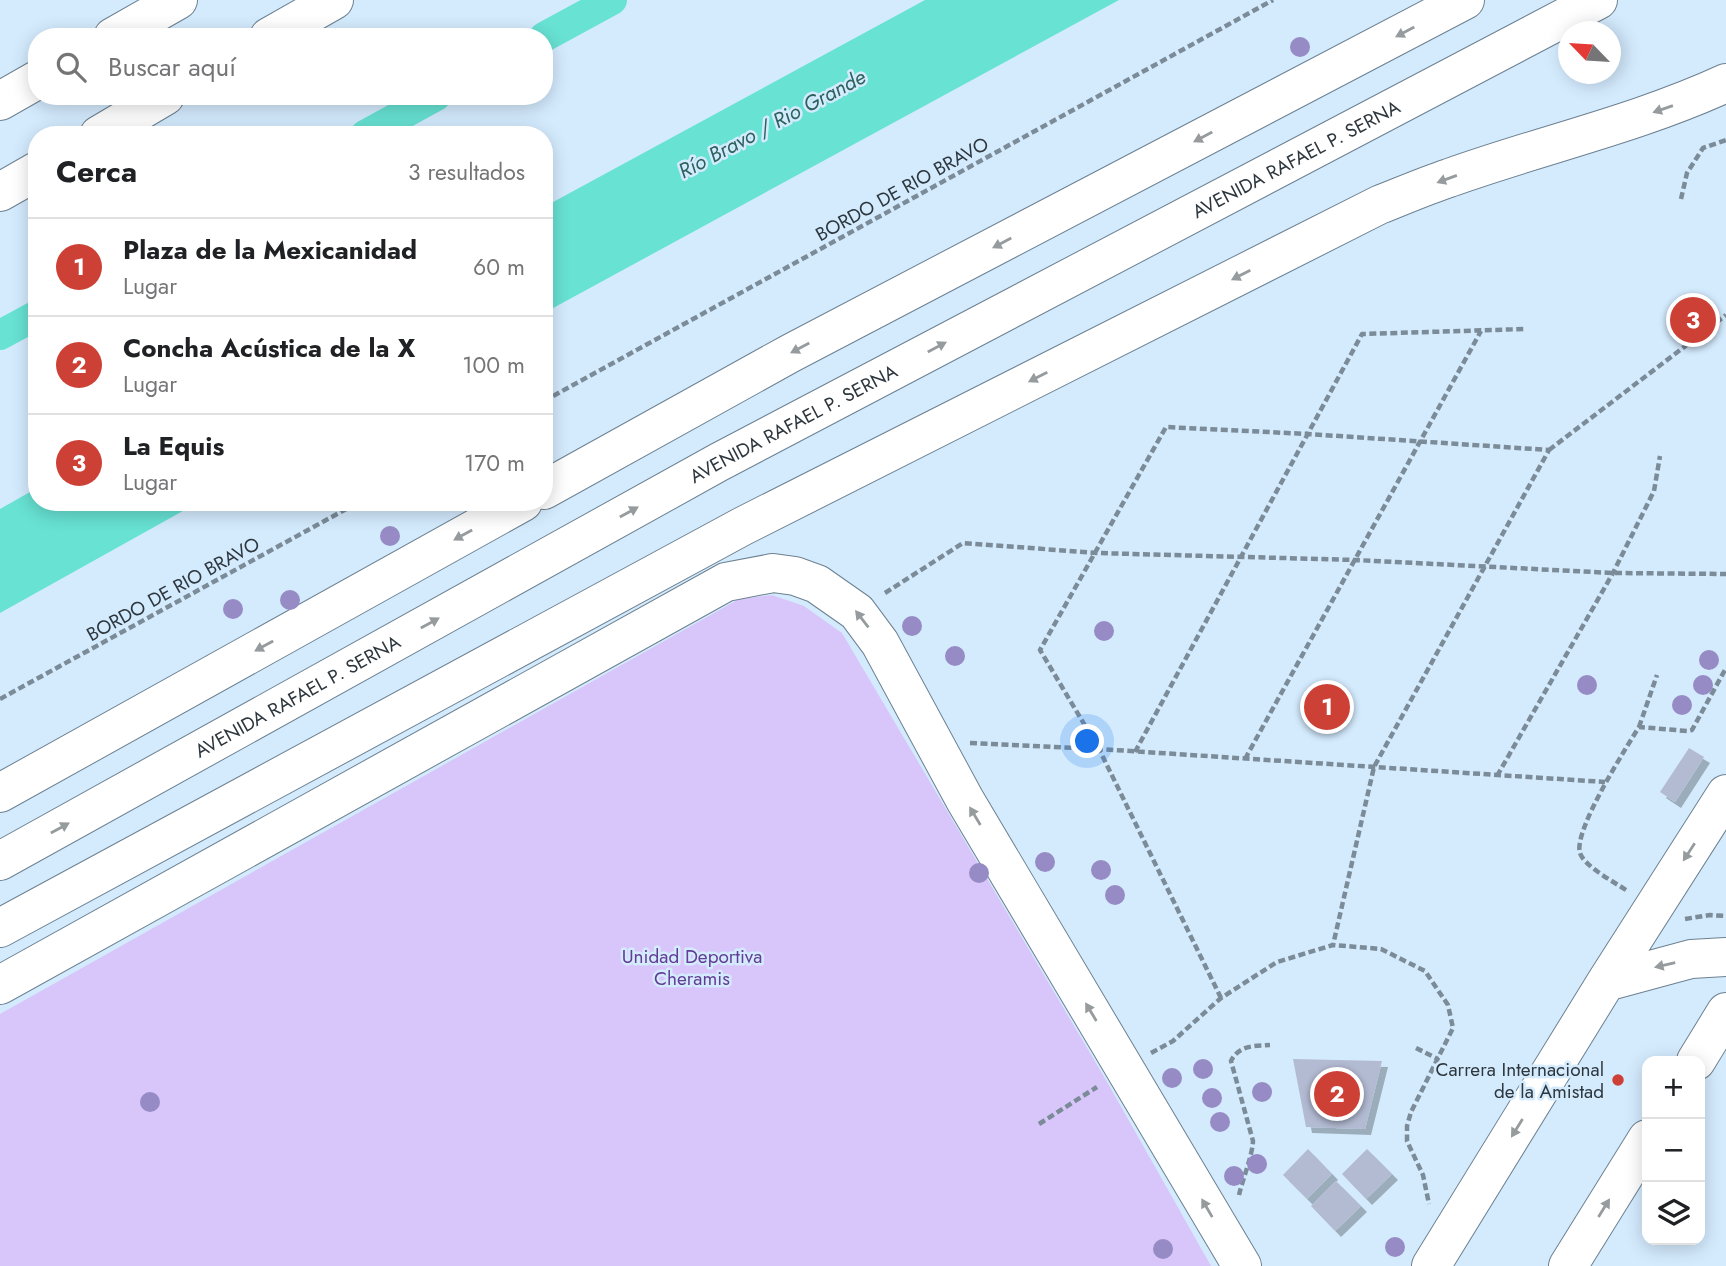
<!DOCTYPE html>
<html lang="es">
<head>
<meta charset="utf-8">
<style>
	:root { --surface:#fff; --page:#f6f6f6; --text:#202124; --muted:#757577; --line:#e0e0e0; --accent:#cd4036 }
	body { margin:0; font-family:Jost,sans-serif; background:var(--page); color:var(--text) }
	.controls { position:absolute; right:21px; bottom:21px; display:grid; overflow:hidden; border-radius:14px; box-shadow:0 4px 18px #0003 }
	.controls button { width:63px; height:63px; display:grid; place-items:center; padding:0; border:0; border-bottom:2px solid var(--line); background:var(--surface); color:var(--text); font:35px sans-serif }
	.compass { position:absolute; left:1558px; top:21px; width:63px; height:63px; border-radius:50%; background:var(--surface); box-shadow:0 4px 18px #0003; rotate:295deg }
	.you { position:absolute; left:1088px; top:742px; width:24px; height:24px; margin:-18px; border:5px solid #fff; border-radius:50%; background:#1a73e8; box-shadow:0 0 0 10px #1a73e833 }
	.badge { display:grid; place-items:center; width:46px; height:46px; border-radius:50%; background:var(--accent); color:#fff; font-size:23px; font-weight:700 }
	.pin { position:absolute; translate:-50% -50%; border:4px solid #fff; box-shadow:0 2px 7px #0006 }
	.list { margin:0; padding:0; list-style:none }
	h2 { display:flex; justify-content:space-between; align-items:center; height:91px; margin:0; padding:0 28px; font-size:30px }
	h2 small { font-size:23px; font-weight:400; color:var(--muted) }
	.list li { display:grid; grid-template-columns:46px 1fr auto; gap:21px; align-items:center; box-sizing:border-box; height:98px; padding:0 28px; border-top:2px solid var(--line) }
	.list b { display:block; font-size:26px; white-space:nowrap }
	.list p { margin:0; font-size:23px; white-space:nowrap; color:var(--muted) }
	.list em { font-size:23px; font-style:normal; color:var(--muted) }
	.icon { flex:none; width:38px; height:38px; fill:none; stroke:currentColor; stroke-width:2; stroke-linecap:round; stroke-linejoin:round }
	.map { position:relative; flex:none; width:1726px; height:1266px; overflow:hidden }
	.search { position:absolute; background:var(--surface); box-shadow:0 4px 18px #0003; left:28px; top:28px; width:525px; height:77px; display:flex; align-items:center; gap:18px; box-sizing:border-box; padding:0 24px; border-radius:28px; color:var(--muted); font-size:26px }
	.panel { position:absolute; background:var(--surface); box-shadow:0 4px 18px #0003; left:28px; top:126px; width:525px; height:385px; border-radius:28px }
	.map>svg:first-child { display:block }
	.green { fill:#d8c6fa }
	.water { fill:#67e2d3 }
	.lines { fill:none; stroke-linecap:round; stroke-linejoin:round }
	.canal { stroke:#67e2d3; stroke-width:30 }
	.building { fill:#b3bbd3; filter:url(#shadow) }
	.primary-casing { stroke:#6c8191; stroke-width:40 }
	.highway-casing { stroke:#6c8191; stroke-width:40 }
	.path { stroke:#7b8b98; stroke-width:4.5; stroke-dasharray:7 3.5; stroke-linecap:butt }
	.primary { stroke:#fff; stroke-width:38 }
	.highway { stroke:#fff; stroke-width:38 }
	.tree { fill:#968bc4 }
	.oneway { fill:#969b9e }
	.poi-dot { fill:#cd4036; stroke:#d4ebfe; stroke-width:2.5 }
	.labels { text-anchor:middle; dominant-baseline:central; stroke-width:5; stroke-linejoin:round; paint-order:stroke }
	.street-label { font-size:19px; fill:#2e373e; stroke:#d4ebfe }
	.park-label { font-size:19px; fill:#633c95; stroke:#d4ebfe }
	.poi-label { font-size:19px; fill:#2e373e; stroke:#d4ebfe; text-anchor:end }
	.water-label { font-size:21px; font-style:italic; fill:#2d615b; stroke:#d4ebfe }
</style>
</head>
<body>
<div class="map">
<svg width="1726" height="1266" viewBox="0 0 1726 1266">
	<defs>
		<filter id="shadow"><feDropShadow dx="6" dy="6" stdDeviation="0" flood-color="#0004"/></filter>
	</defs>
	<rect width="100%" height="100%" fill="#d4ebfe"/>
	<path class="green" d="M772 595 804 606 842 633 1106 1080 1211 1266H0V1014L739 599Z"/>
	<path class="water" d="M925 0H1119L544 313V207Z
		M37 488V502H199L0 613V509Z"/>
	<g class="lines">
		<path class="canal" d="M544 37 612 0
			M365 135 436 96
			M0 335 37 315"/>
	</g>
	<path class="building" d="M1689 748 1704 757 1675 802 1660 792Z
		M1293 1059 1382 1061 1365 1129 1306 1127Z
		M1308 1149 1332 1174 1307 1199 1283 1175Z
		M1367 1149 1392 1174 1366 1199 1342 1174Z
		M1336 1181 1361 1206 1335 1231 1311 1206Z"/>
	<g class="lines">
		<defs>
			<path id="primary" d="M1606 982 1691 959 1726 957
				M1696 1061 1726 1012
				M1431 1266 1606 982 1726 794
				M1568 1266 1647 1139"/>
			<g id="highway">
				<path d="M113 37 178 0"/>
				<path d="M269 37 334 0"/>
				<path d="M0 101 37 80"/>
				<path d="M99 135 165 96"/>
				<path d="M0 192 37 171"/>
				<path d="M544 490 791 353 1465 0"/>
				<path d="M0 793 523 502"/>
				<path id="s1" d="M0 861 719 462 1598 0"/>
				<path d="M0 928 743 526 1379 205C1402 196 1425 186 1449 178 1541 145 1637 124 1726 83"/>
				<path d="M0 985 726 582 773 573 795 576 817 584 857 612 880 643 965 800 1242 1266"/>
			</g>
		</defs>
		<use href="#primary" class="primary-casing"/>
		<use href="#highway" class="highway-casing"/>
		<path class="path" d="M1681 199 1687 173 1703 148 1726 140
			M544 401 1273 0
			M1549 450 1726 315
			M885 593 963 543 1097 553 1356 560 1613 573 1726 574
			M0 699 359 502
			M1639 727 1657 675
			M970 743 1099 749 1605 782
			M1135 752 1362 334 1525 329
			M1245 759 1481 331
			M1497 776 1613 573 1654 491 1660 456
			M1626 890C1614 882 1584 866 1580 853 1573 831 1626 748 1639 727L1687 731 1692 730 1726 668
			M1685 919 1710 915 1726 916
			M1221 998 1099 749 1040 650 1166 427 1308 434 1549 450 1374 767 1333 945
			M1416 1048 1438 1059
			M1151 1053 1173 1041 1221 998 1277 962 1333 945 1381 949 1425 971 1448 1005 1453 1028 1411 1112 1407 1126V1141L1423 1175 1429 1204
			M1039 1124 1097 1087
			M1239 1195C1243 1178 1252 1157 1253 1141L1231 1061C1239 1045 1254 1046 1270 1045"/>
		<use href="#primary" class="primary"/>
		<use href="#highway" class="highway"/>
	</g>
	<g class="tree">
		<circle cx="1300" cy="47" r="10"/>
		<circle cx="390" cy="536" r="10"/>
		<circle cx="290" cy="600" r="10"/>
		<circle cx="233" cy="609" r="10"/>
		<circle cx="912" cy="626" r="10"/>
		<circle cx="1104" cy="631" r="10"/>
		<circle cx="955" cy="656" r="10"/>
		<circle cx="1709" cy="660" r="10"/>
		<circle cx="1587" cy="685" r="10"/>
		<circle cx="1703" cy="685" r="10"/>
		<circle cx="1682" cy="705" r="10"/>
		<circle cx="1045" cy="862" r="10"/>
		<circle cx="1101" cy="870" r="10"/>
		<circle cx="979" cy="873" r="10"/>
		<circle cx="1115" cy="895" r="10"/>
		<circle cx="1203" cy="1069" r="10"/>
		<circle cx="1172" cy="1078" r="10"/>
		<circle cx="1262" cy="1092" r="10"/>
		<circle cx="1212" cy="1098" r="10"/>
		<circle cx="150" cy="1102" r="10"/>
		<circle cx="1220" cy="1122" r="10"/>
		<circle cx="1257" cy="1164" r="10"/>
		<circle cx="1234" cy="1176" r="10"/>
		<circle cx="1395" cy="1247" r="10"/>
		<circle cx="1163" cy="1249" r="10"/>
	</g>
	<defs><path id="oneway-solid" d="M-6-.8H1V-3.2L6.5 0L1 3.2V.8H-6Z" transform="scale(1.75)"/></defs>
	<g class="oneway">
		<use href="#oneway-solid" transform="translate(1405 32) rotate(152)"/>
		<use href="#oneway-solid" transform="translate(1663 109) rotate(161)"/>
		<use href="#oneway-solid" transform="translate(1203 137) rotate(152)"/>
		<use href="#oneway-solid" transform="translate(1447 179) rotate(160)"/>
		<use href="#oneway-solid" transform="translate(1002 243) rotate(152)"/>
		<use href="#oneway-solid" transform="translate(1241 275) rotate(153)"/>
		<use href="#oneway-solid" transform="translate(937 347) rotate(-28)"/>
		<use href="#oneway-solid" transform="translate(800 348) rotate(152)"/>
		<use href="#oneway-solid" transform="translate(1038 377) rotate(153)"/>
		<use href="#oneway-solid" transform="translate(629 512) rotate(-29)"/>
		<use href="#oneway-solid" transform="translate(463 535) rotate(151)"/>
		<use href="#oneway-solid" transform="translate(862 619) rotate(-128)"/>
		<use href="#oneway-solid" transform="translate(430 623) rotate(-29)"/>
		<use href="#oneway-solid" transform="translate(264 646) rotate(151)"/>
		<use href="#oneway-solid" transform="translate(975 816) rotate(-121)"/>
		<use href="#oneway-solid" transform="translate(60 828) rotate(-29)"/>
		<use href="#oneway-solid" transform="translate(1689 852) rotate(123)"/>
		<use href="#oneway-solid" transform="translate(1665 965) rotate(167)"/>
		<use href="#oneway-solid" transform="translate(1091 1012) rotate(-121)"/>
		<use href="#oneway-solid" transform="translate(1517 1128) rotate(122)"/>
		<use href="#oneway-solid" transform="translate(1207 1208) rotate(-120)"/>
		<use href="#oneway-solid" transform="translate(1604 1208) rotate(-58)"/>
	</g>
	<circle class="poi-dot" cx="1618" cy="1080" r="7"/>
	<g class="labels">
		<g class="street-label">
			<text stroke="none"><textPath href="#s1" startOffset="1474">AVENIDA RAFAEL P. SERNA</textPath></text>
			<text transform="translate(902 189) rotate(-29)">BORDO DE RIO BRAVO</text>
			<text stroke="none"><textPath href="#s1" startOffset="906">AVENIDA RAFAEL P. SERNA</textPath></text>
			<text transform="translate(173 589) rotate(-29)">BORDO DE RIO BRAVO</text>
			<text stroke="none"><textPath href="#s1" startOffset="340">AVENIDA RAFAEL P. SERNA</textPath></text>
		</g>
		<g class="park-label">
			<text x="692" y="956">Unidad Deportiva<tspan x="692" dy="22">Cheramis</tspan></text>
		</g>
		<g class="poi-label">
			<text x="1604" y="1069">Carrera Internacional<tspan x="1604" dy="22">de la Amistad</tspan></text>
		</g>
		<g class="water-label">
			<text transform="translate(772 124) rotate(-28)">Río Bravo / Rio Grande</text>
		</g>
	</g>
</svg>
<div class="controls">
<button>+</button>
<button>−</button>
<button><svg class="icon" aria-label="layers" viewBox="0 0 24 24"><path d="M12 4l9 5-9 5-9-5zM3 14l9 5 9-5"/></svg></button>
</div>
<svg class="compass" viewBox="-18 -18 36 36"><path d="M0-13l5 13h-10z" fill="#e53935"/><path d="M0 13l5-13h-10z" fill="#757577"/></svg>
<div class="you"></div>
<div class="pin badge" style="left:1327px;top:707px">1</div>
<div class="pin badge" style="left:1337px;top:1094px">2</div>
<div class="pin badge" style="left:1693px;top:320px">3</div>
<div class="search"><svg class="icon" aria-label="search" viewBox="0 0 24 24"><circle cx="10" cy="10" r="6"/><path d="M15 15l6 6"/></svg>Buscar aquí</div>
<section class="panel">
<h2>Cerca<small>3 resultados</small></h2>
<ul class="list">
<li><span class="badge">1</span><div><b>Plaza de la Mexicanidad</b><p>Lugar</p></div><em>60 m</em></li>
<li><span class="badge">2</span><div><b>Concha Acústica de la X</b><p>Lugar</p></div><em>100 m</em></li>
<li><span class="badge">3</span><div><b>La Equis</b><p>Lugar</p></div><em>170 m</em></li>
</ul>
</section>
</div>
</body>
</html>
